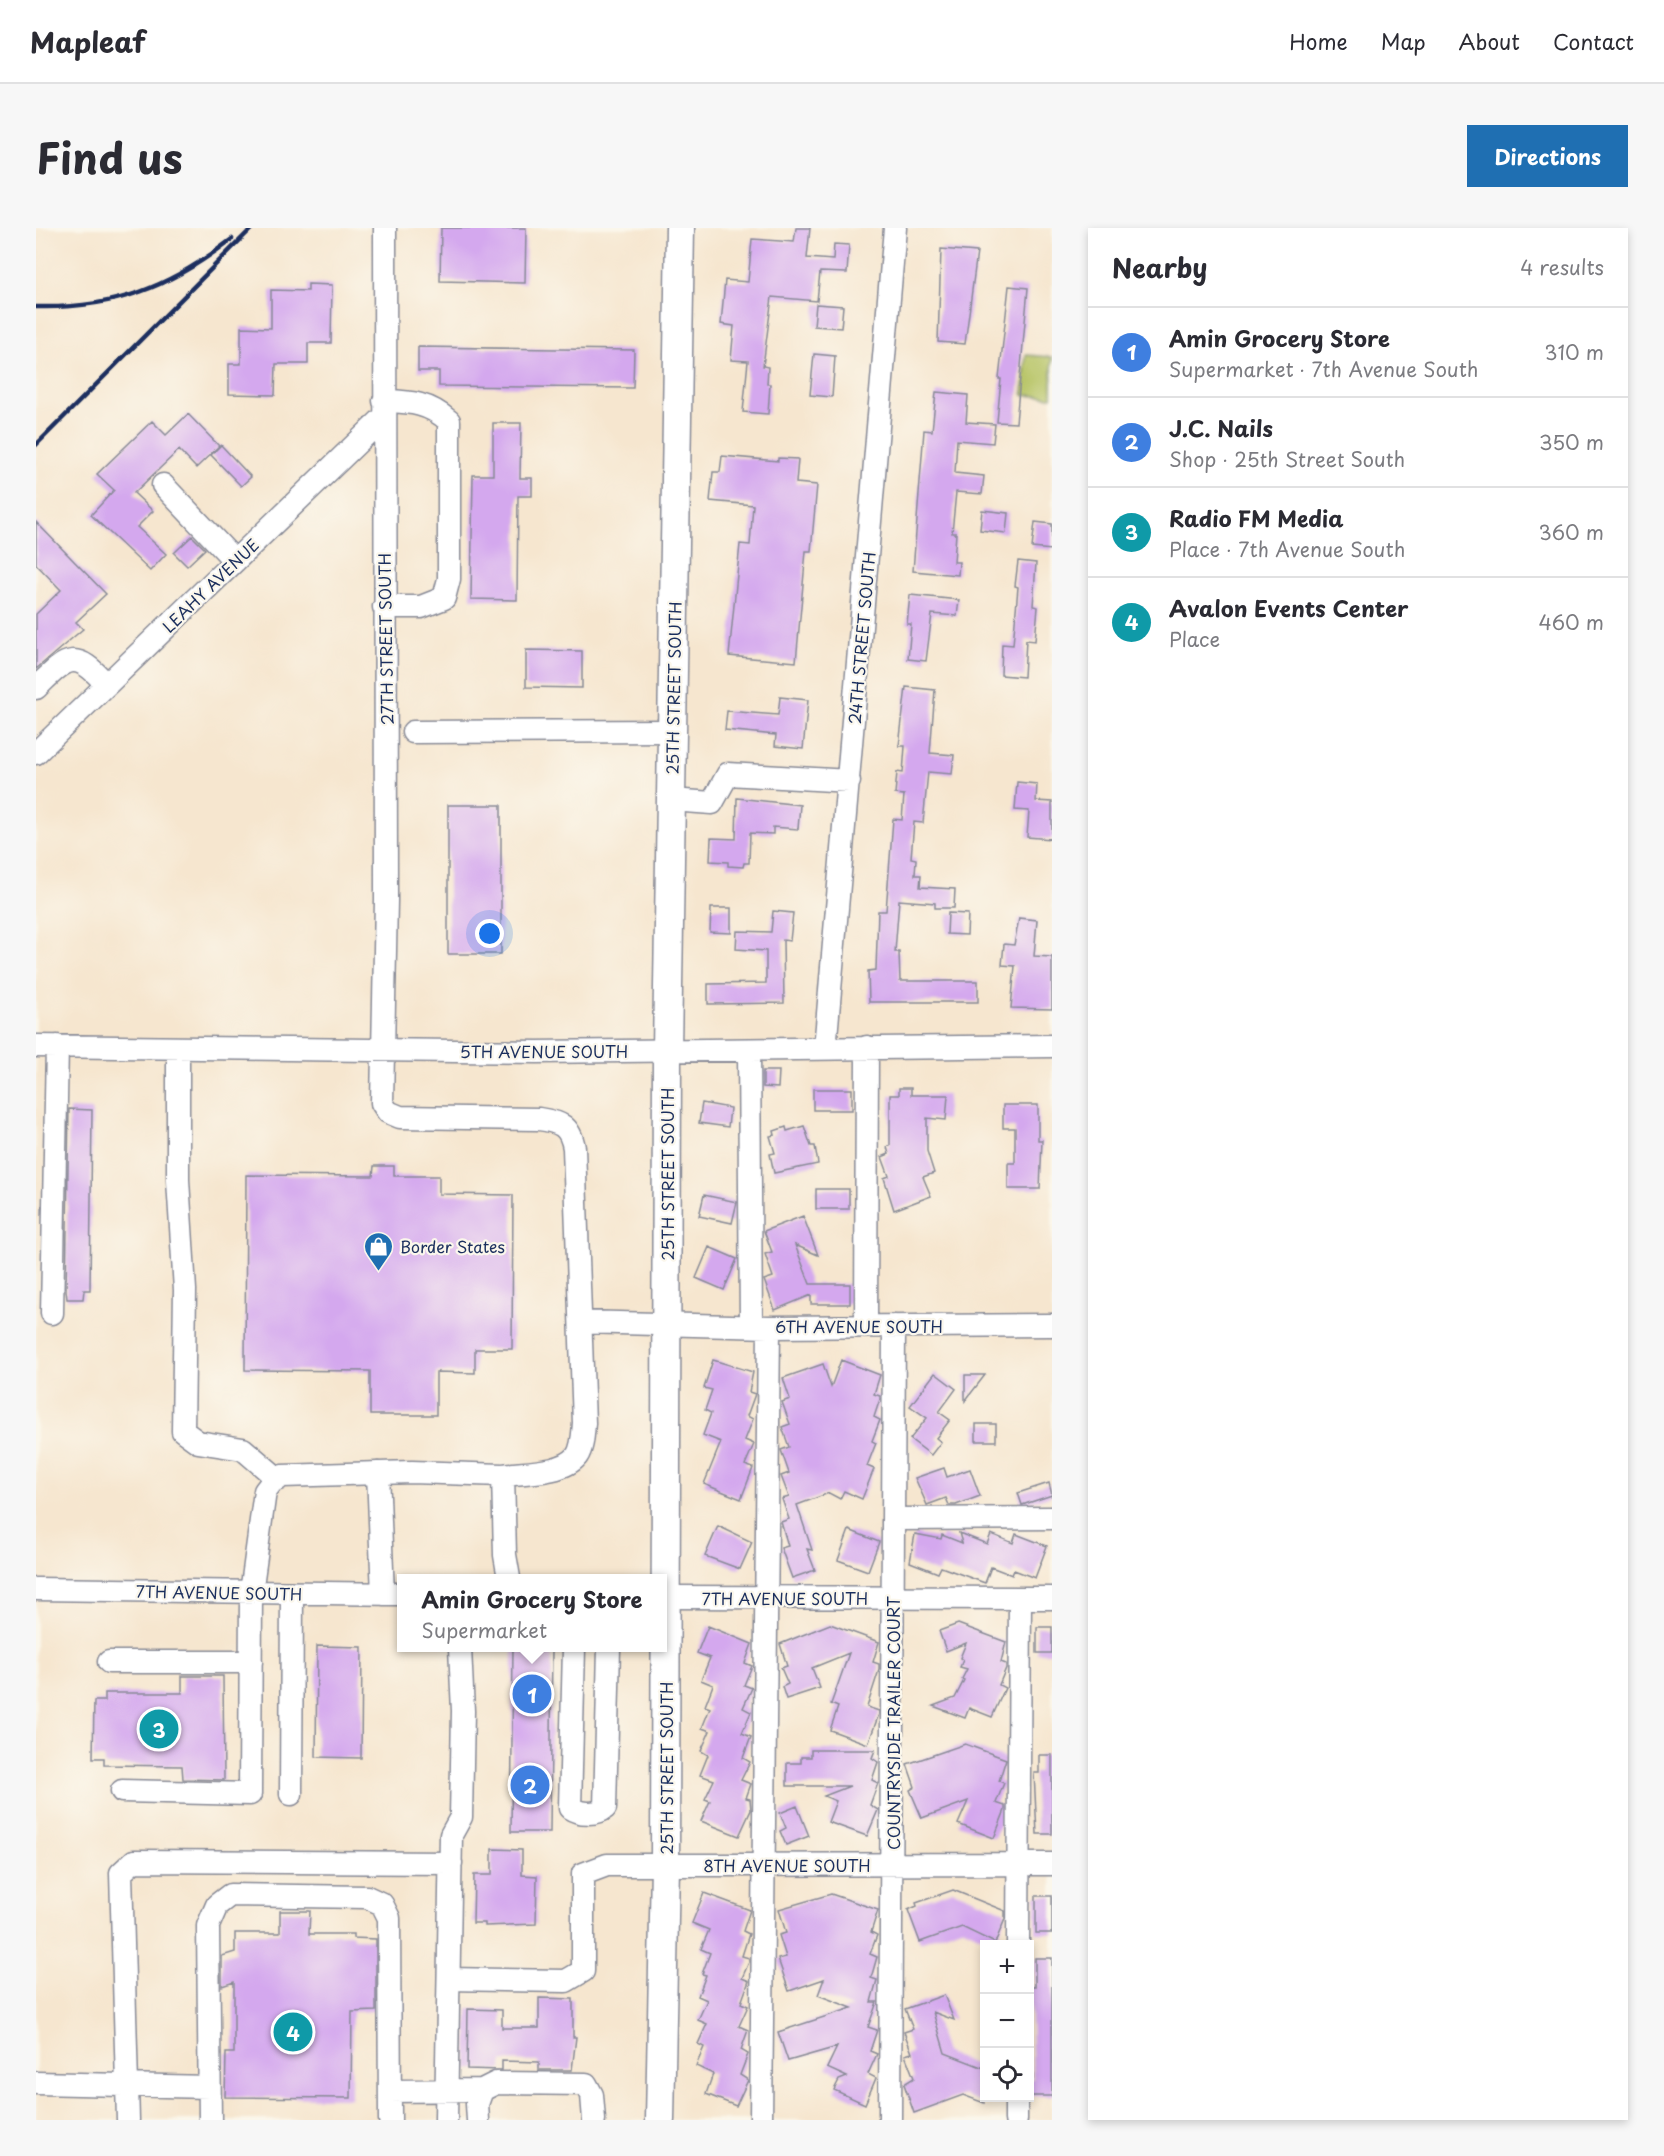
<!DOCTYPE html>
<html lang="en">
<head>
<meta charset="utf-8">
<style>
	:root { --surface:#fff; --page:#f7f7f7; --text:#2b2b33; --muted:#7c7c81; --line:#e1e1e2; --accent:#1f6fb2 }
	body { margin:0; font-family:"Playpen Sans",sans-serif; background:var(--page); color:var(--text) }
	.controls { position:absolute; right:18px; bottom:18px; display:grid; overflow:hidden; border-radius:0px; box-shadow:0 3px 9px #0003 }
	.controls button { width:54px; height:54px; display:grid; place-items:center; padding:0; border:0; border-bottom:2px solid var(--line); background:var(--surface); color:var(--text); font:30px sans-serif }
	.you { position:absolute; left:454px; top:706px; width:21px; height:21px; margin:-15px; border:4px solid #fff; border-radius:50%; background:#1a73e8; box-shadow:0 0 0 9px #1a73e833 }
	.badge { display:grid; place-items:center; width:39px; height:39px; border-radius:50%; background:var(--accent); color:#fff; font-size:20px; font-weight:700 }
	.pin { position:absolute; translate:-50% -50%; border:3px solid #fff; box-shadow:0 2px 6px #0006 }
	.popup { position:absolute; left:361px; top:1346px; width:270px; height:78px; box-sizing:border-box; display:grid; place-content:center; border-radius:0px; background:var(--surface); filter:drop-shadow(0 2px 4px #0005); font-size:20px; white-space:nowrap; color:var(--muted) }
	.popup b { font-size:22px; color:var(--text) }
	.popup::after { content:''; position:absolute; left:50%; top:100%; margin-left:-12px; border:12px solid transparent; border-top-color:var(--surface) }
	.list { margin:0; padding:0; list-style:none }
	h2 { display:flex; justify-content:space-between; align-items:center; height:78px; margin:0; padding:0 24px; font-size:26px }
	h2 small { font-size:20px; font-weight:400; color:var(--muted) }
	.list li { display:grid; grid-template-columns:39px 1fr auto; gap:18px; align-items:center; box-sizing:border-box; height:90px; padding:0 24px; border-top:2px solid var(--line) }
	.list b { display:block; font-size:22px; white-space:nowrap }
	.list p { margin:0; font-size:20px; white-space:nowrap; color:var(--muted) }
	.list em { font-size:20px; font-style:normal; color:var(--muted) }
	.icon { flex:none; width:33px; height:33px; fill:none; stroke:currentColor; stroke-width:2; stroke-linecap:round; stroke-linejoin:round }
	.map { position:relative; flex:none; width:1016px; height:1892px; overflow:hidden; border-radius:0px }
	header { display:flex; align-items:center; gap:36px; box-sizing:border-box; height:84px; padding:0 30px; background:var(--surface); border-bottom:2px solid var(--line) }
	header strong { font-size:28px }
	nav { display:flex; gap:33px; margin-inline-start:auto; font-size:21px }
	.intro { display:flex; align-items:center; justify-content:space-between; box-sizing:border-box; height:144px; padding:0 36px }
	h1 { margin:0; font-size:42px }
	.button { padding:15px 27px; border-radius:0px; background:var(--accent); color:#fff; font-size:21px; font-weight:700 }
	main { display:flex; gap:36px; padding:0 36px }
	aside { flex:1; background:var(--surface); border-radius:0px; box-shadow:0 3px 9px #0003 }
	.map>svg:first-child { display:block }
	.green { fill:#b7c466; stroke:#697a62; stroke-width:1.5 }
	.building { fill:#d4a8ee }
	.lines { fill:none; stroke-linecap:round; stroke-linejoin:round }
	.minor-casing { stroke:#888a96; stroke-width:25 }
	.major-casing { stroke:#888a96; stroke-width:31 }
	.minor { stroke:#fff; stroke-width:22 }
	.major { stroke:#fff; stroke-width:28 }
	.rail { stroke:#1b2f5e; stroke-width:4.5 }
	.labels { text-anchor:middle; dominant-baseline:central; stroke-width:4.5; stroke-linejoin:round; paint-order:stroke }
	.street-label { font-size:16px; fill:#1b2f5e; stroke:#fbf7ec }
	.poi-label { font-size:16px; fill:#1b2f5e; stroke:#fbf7ec; text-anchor:start }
</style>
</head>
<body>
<header>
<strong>Mapleaf</strong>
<nav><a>Home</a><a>Map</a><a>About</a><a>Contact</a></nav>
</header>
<div class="intro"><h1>Find us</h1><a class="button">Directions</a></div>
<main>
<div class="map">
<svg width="1016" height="1892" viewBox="0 0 1016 1892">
	<rect width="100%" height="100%" fill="#fbf7ec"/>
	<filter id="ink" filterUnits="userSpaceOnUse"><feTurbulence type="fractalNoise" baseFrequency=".0167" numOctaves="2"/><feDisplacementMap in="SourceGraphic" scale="12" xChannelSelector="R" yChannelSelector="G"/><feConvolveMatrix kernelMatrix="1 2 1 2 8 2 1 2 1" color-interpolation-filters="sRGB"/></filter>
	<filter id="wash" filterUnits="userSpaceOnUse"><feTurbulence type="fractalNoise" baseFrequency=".008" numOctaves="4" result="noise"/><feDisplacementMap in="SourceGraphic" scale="24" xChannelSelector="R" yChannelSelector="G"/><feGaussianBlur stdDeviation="1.35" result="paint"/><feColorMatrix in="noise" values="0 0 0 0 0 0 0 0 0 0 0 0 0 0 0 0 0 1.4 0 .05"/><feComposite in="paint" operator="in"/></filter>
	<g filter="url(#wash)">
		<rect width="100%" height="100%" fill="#f6e6cf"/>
		<path class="green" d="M990 127 1016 129V169L987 167Z"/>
		<g id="blocks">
			<path class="building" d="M405 0H490L489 55 404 53Z
				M760 0H774L771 30 797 32 798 16 813 17 811 45 784 44 781 73 736 69 727 138 732 139 731 156H734L732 186 707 184 712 133 695 132 698 98 685 96 689 52 712 54 716 11 758 14Z
				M905 21 941 24 929 116 902 114Z
				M272 56 296 57 295 115H272V136H240L239 167 193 166V136H205V99L235 100V62L272 63Z
				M973 58 992 60 980 195 961 194 965 151H963Z
				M780 76 807 78 805 100 778 98Z
				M382 119 598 122 597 160 403 158V143H382Z
				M778 126 799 128 796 169 774 167Z
				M900 164 932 167 930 194 959 196 957 215 921 212 919 245 948 248 946 266 920 264 916 305H920L918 334H923L922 347 877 343 888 202 896 203Z
				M152 186 183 218 160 240 143 222 98 265 117 283 101 299 130 326 114 343 55 287 78 262 61 246 116 193 130 207Z
				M457 195H485L484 250H496V268H482L481 372 435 371 437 247H457Z
				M185 217 215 249 205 258 175 227Z
				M686 228 742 233V230L762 231 760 255 781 257 775 323H770L760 434 693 428 704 316 714 317 717 277 674 273 677 244H684Z
				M946 282 972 285 970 305 944 302Z
				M0 294 70 366 40 394 47 401 0 441V386L25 362 0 336Z
				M999 294 1016 296V322L996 320Z
				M156 308 169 321 151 338 138 325Z
				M982 333 1000 335 997 378 1002 379 999 413 990 412 988 449 965 447 966 416 977 417 982 359 979 358Z
				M874 367 923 372 921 388 896 386 890 433 872 431 875 396H871Z
				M490 422 546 423V460L490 459Z
				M870 459 899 462 894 525 918 527 916 546 892 544 887 595 878 594 875 630 880 631 879 647H885L884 659 919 661 918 680H899V675L863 672 859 724H863L864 753H942V774H833L832 743 840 742 842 683H850L857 591 866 592 868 567 859 566 861 544 867 545 869 518H863Z
				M744 469 772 472 767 521 739 518 740 507 689 502 691 483 742 487Z
				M981 554 1001 556 1000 573 1016 574V611L991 609 993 583 979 582Z
				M701 570 764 577 762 601 737 599V606L714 605 713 635H708L707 639 692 638V634L674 633 675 610 700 611Z
				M412 577H465V726H412Z
				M675 680H695V705L674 704Z
				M737 683 757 685 754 713 747 712 748 775 672 776V756L730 755V723L700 721 701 703 735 704Z
				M912 685 932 686 931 707 911 706Z
				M983 690 1001 692 998 728 1016 729V781L975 780 979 738 966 737 968 716 978 717Z
				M727 843H743L742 860 727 859Z
				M863 860H875V867H912L910 892 891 890V923L898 945 887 949 895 968 858 982 848 950 853 948 846 929 853 926 851 919 854 917V867H863Z
				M777 861H816V882H777Z
				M666 875 694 880 692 899 663 895Z
				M967 877H1002V912H1006L1004 961H972V935H979V900H967Z
				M33 881 56 882 54 1062H48L47 1071H31L30 1062Z
				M768 898 775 918H779L782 936 738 945 734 926 739 925 734 908 739 907 738 903 750 899 751 903Z
				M338 938H358V948H403V966L477 967 476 1121H439V1145L400 1144V1187H334V1143L209 1142 210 947 337 948Z
				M780 961H813V981H780Z
				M668 967 701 974 696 995 663 988Z
				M767 988 782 1027 759 1017 774 1056H814V1076H775V1067L739 1082 728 1052 737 1049 729 1026 736 1024 728 1003Z
				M673 1019 701 1031 688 1062 660 1050Z
				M677 1132 717 1144 713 1164 719 1166 711 1188 717 1191 709 1212 718 1216 709 1237 717 1240 705 1271 668 1256 685 1214 667 1207 675 1185 669 1182 676 1162 668 1160Z
				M805 1132 844 1147 838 1166 844 1168V1171L838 1189 844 1192 836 1213 840 1215 831 1238 838 1241 826 1271 808 1263 804 1271 793 1265 761 1277 776 1322 771 1321 779 1342 756 1350 745 1320 752 1318 745 1294 753 1291 746 1271 753 1269 745 1248 753 1245 745 1222 753 1219 746 1199 754 1196 746 1174 754 1171 747 1150 787 1136 795 1159Z
				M899 1145 920 1161 903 1184 914 1192 900 1210 905 1214 895 1227 874 1211 891 1190 874 1178Z
				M929 1147H949L929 1173Z
				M940 1196H960V1213H940Z
				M908 1240 911 1249 934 1241 944 1268 920 1277H913L910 1270 891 1277 879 1250Z
				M1013 1255 1016 1267 986 1277 982 1265Z
				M682 1298 716 1314 704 1341 669 1328Z
				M813 1302 843 1314 832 1343 802 1332Z
				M923 1305 951 1316 955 1306 977 1315 980 1306 1011 1318 999 1350 978 1342 976 1347 955 1339 949 1355 905 1339 902 1345 874 1334 879 1306 905 1311 906 1307 926 1315Z
				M794 1396 843 1414 837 1434 843 1436V1442L831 1479 843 1483V1486L832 1516 794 1502 802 1479 795 1476 813 1425 776 1440 784 1460 750 1471 746 1459 752 1456 745 1440 751 1438 744 1416Z
				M922 1396 970 1414 965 1434 970 1436V1440L963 1457 969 1460 956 1489 933 1480 929 1490 897 1478 919 1470 928 1452 926 1451 931 1441 924 1439 927 1432 924 1430 930 1415 910 1423 903 1403Z
				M672 1398 716 1416 709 1435 716 1438 708 1457 716 1460 707 1480 715 1484 706 1505 715 1509 707 1530 714 1534 705 1552 715 1556 710 1570 714 1571 715 1582 703 1608 665 1593 674 1573 669 1571 678 1552 664 1547 672 1527 665 1523 674 1503 666 1500 674 1480 669 1478 677 1457 665 1452 674 1430 661 1425Z
				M1001 1399H1016V1425H1001Z
				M281 1418 326 1419 325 1530 280 1529Z
				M477 1419H516L514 1604H475Z
				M146 1448H187L188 1552 147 1551 146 1538 68 1537V1530H57L58 1473H69V1465H146Z
				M929 1516 970 1531 963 1553 968 1555 960 1575 969 1578V1582L958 1610 922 1596 932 1573 886 1590 874 1562 879 1559 871 1536Z
				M775 1522H839L836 1530 842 1534 836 1552 842 1555 834 1577 842 1582 831 1608 792 1594 800 1573 788 1568 814 1558H751V1535H765V1529H775Z
				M1003 1527H1016V1606H1001L998 1545H1003Z
				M761 1578 773 1608 750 1617 744 1603 750 1600 744 1585Z
				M456 1621 486 1622V1647L501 1648 500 1696 449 1698V1695H437L438 1647H456Z
				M917 1662 969 1683V1691L959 1715 926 1699 884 1714 872 1682 881 1678 880 1675Z
				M668 1665 714 1682 707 1703 713 1706 706 1728 713 1730V1734L706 1750 713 1753 705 1775 712 1778 703 1798 712 1802 705 1822 712 1826 704 1847 712 1852 700 1878 670 1866 677 1846 660 1838 668 1819 662 1816 671 1796 662 1792 671 1772 662 1768 670 1747 666 1746 674 1725 665 1721 673 1702 656 1695Z
				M795 1666 842 1682 835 1704 841 1707 834 1726 841 1729 835 1750 841 1752 835 1774H841L832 1799 841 1802 834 1823 841 1826 832 1846 840 1850 829 1876 798 1862 803 1852 811 1849 791 1840 801 1819 752 1833 742 1804 816 1780 782 1767 788 1751 753 1763 742 1731 750 1729 743 1707 750 1705 743 1681Z
				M1000 1668H1016V1705H1000Z
				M244 1683H274L273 1706H317V1710L340 1711V1783L316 1784 315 1870 189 1869 190 1825H198V1754L186 1758V1728L199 1724V1705H244Z
				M999 1730H1016V1868H993V1851H997L994 1759H999Z
				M908 1767 918 1792 897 1784 909 1825 948 1840V1875L927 1867 878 1885 868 1856 878 1850 869 1827 876 1825 868 1804 877 1801 869 1781Z
				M503 1770 537 1771V1809H540L536 1842H503V1834L466 1833V1842L431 1841 432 1781 466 1782V1800H503Z"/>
		</g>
	</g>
	<g filter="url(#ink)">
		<use href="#blocks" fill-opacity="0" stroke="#888a96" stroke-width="1.5"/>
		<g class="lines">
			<defs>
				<path id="minor" d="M349 0 350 672 346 875 352 884 364 889 503 891C524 894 534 897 538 920L548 1195C547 1205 547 1219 541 1228 527 1246 487 1244 467 1247
					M348 173C374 174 392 174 413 193V351L408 370 385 379H348
					M127 257 199 333
					M0 460C31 430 38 420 70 456
					M377 504 637 503
					M0 525 348 189
					M635 572 676 575 692 546 813 553
					M0 818 501 824 1016 818
					M142 820V952L149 1062 147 1203 162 1214 207 1221 242 1251
					M789 821 859 0
					M713 822 715 1098
					M16 1085 21 818
					M545 1094 733 1099 1016 1097
					M830 1098 831 819
					M342 1245 347 1366
					M858 1291 1016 1290
					M0 1361 366 1366
					M626 1369 1016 1370
					M538 1420 534 1580C543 1586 561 1587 569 1580L573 1420
					M73 1434H215
					M86 1563 214 1566 215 1365 229 1263 236 1254 246 1248 376 1244 467 1247 469 1327 473 1350
					M255 1566 256 1365
					M982 1716 984 1370
					M413 1751 530 1753 547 1743V1646L571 1637 1016 1636
					M0 1855 173 1859
					M354 1863 446 1862
					M92 1892 85 1645 98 1633 415 1635
					M174 1892 172 1698 181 1677 194 1667 331 1669 346 1676 353 1690 354 1892
					M410 1892 415 1607 425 1589 427 1483 424 1420
					M442 1892 441 1876 446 1862 460 1855 550 1856 556 1867 558 1892
					M725 1892 733 1099
					M854 1892 858 1098
					M980 1892V1870"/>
				<path id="major" d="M624 1892 629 1638 631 822 644 0"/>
			</defs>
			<use href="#minor" class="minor-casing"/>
			<use href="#major" class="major-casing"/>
			<use href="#minor" class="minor"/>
			<use href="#major" class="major"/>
			<path class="rail" d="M0 79C79 81 134 59 196 11
				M0 217 216 0"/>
		</g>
	</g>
	<defs>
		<symbol id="shop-pin" viewBox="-11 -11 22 30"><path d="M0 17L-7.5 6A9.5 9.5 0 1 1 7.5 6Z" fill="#1f6fb2" stroke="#fbf7ec"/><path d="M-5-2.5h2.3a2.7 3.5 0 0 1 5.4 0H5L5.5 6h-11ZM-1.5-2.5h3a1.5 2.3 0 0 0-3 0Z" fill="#fff"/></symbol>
	</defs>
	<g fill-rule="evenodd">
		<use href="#shop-pin" x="326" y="1002" width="33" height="45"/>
	</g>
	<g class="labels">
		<g class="street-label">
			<text transform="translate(174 357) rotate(-44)">LEAHY AVENUE</text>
			<text transform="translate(825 410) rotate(-85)">24TH STREET SOUTH</text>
			<text transform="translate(349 411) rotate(-91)">27TH STREET SOUTH</text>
			<text transform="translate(637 460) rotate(-89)">25TH STREET SOUTH</text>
			<text x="508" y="823">5TH AVENUE SOUTH</text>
			<text transform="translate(631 946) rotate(-90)">25TH STREET SOUTH</text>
			<text x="823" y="1098">6TH AVENUE SOUTH</text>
			<text transform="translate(183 1364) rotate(1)">7TH AVENUE SOUTH</text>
			<text x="749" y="1370">7TH AVENUE SOUTH</text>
			<text transform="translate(857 1495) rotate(-90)">COUNTRYSIDE TRAILER COURT</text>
			<text transform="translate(630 1540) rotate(-90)">25TH STREET SOUTH</text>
			<text x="751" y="1637">8TH AVENUE SOUTH</text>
		</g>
		<g class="poi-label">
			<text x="364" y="1018">Border States</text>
		</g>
	</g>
</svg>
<div class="controls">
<button>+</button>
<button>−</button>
<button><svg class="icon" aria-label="locate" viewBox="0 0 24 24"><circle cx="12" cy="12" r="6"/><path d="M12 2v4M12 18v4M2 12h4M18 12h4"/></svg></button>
</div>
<div class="you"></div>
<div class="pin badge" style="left:496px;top:1466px;background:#3f7fe0">1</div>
<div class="popup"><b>Amin Grocery Store</b>Supermarket</div>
<div class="pin badge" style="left:494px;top:1557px;background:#3f7fe0">2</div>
<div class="pin badge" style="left:123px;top:1501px;background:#0f9aa8">3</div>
<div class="pin badge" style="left:257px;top:1804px;background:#0f9aa8">4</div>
</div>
<aside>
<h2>Nearby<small>4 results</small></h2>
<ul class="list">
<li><span class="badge" style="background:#3f7fe0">1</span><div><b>Amin Grocery Store</b><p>Supermarket · 7th Avenue South</p></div><em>310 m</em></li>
<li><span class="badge" style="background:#3f7fe0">2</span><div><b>J.C. Nails</b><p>Shop · 25th Street South</p></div><em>350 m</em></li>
<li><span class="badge" style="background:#0f9aa8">3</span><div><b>Radio FM Media</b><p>Place · 7th Avenue South</p></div><em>360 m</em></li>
<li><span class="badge" style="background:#0f9aa8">4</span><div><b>Avalon Events Center</b><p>Place</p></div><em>460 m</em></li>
</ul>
</aside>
</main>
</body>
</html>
